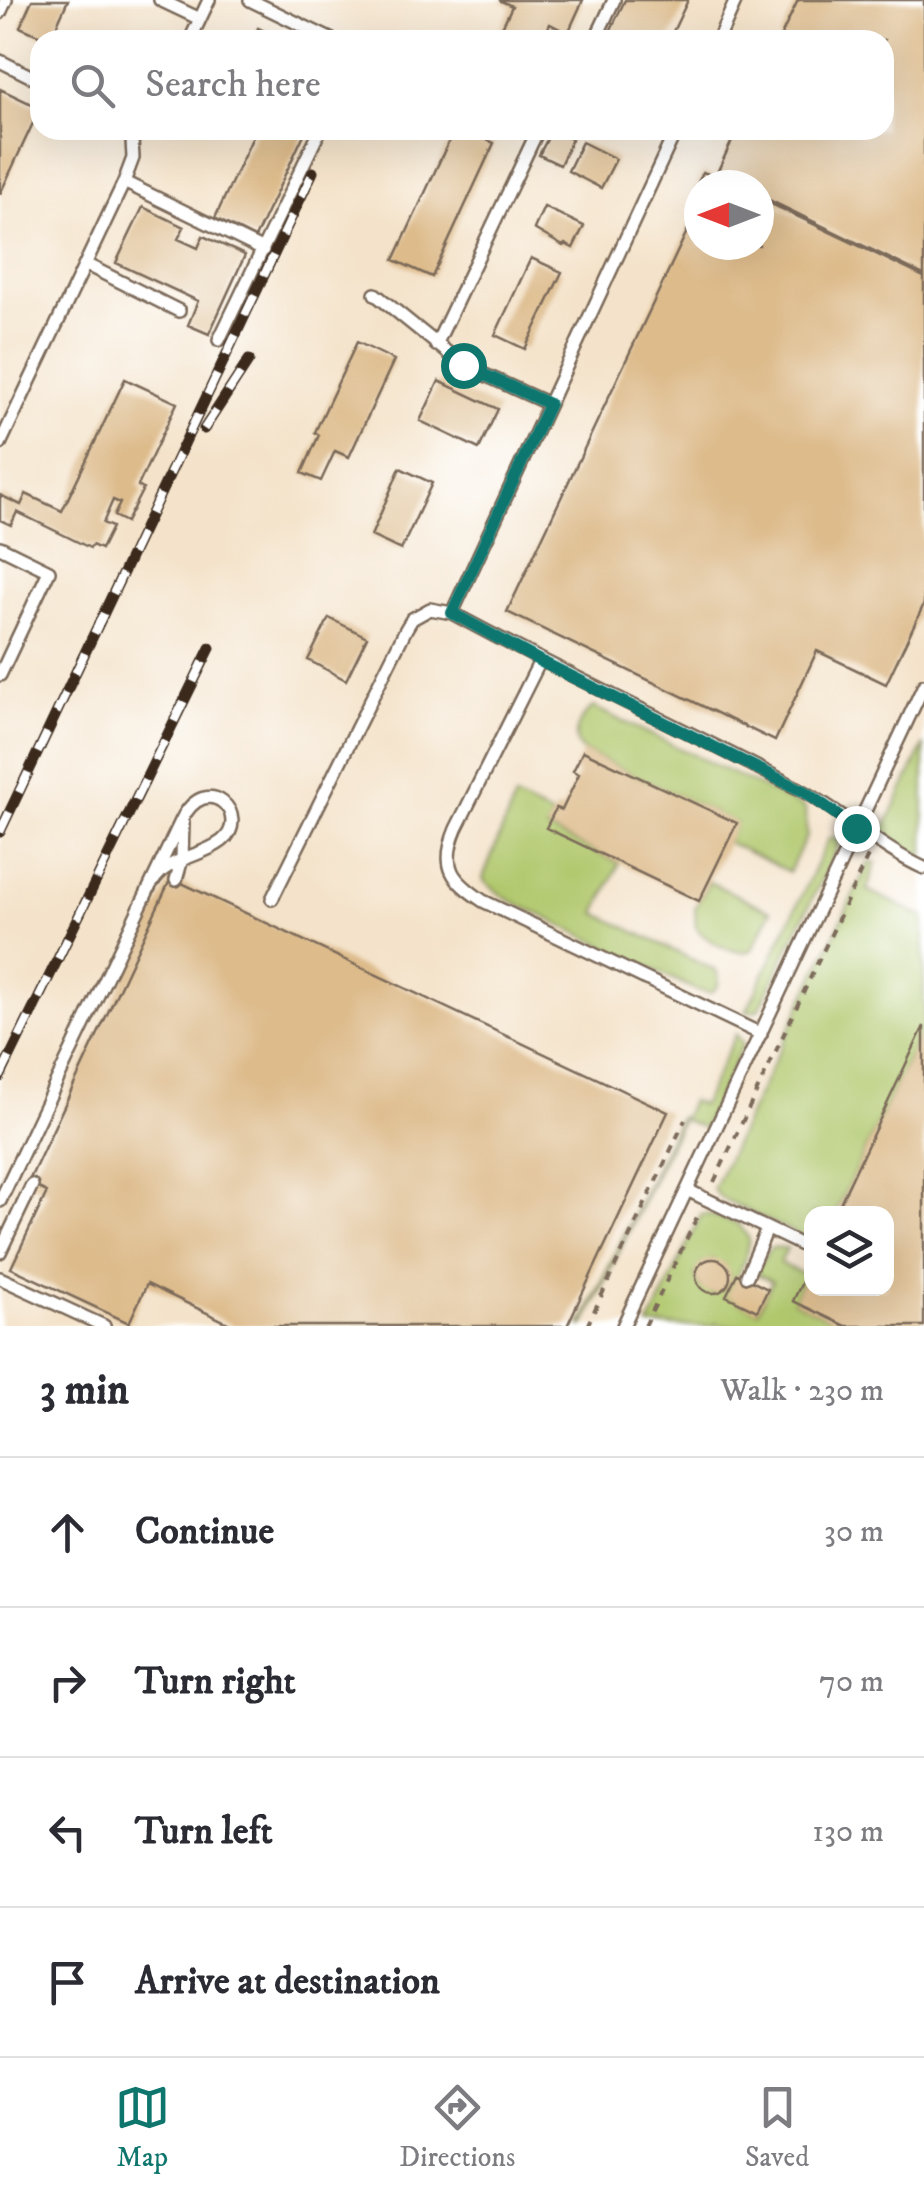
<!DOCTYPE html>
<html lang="en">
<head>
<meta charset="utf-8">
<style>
	:root { --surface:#fff; --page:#f2f2f3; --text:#2b2b33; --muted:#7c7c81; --line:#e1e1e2; --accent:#0f766e }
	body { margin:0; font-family:"IM FELL DW Pica",serif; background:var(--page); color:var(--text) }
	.controls { position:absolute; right:30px; bottom:30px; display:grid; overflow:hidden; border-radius:20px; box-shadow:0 10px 40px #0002 }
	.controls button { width:90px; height:90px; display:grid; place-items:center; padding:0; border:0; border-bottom:2px solid var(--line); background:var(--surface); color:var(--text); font:50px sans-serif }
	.compass { position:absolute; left:684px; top:170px; width:90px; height:90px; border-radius:50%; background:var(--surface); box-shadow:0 10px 40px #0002; rotate:270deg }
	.stop { position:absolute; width:30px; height:30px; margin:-22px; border:8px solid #0f766e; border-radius:50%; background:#fff }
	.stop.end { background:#0f766e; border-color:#fff; box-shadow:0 2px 10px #0008 }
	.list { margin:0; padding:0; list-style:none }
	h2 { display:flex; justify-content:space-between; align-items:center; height:130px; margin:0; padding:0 40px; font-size:42px }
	h2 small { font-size:32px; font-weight:400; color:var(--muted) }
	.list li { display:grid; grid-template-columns:65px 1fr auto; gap:30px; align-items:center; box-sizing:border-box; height:150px; padding:0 40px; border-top:2px solid var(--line) }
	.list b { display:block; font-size:38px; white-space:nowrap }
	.list em { font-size:32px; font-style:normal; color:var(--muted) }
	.icon { flex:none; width:55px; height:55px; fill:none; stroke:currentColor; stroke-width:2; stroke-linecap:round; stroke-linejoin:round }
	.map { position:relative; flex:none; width:924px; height:1326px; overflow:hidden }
	.search { position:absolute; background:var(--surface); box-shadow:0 10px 40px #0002; left:30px; right:30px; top:30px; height:110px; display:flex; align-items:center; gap:25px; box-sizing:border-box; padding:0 35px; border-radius:30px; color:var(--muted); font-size:38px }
	.sheet { height:730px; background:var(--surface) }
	nav { display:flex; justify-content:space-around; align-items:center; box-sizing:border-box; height:140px; border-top:2px solid var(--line); background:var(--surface); font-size:28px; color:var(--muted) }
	nav a { display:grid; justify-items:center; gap:5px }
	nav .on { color:var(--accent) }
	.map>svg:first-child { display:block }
	.green { fill:#b1c86d; stroke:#767946; stroke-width:2.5; fill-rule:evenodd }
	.building { fill:#ddbb8b }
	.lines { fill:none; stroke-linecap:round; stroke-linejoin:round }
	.service-casing { stroke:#7c6b5a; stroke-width:16 }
	.path { stroke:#7c6b5a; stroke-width:4; stroke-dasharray:8 8; stroke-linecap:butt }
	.service { stroke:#fff; stroke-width:11 }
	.rail-casing { stroke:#3b2a1e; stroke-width:11 }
	.rail { stroke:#fff; stroke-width:8; stroke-dasharray:22; stroke-linecap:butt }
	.route { stroke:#0f766e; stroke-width:12 }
</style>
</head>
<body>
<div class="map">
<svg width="924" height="1326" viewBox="0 0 924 1326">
	<rect width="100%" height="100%" fill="#fff"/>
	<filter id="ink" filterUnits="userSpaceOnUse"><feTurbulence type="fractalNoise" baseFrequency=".01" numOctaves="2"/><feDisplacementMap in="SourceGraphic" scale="20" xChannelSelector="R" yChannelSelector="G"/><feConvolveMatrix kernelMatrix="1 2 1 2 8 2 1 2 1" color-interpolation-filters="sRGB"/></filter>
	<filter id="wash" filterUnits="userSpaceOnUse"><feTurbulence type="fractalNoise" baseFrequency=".0048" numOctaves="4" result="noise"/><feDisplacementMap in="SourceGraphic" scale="40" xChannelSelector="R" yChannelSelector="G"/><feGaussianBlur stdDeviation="2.25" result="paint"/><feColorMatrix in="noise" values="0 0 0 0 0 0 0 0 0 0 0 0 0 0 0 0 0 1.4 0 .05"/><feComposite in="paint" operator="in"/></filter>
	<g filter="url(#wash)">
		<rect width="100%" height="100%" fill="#f4e3ca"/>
		<path class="green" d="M593 707 805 808 807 835 789 872 727 842 736 823 581 750C569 736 580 718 593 707Z
			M924 745V856L892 840 884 829Z
			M515 798 552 816 547 829 619 863 596 913 716 971C721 980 719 988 710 993L696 990 505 898 484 881 483 878Z
			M829 838H834L839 843 759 1010 746 1012Z
			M869 862 876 863 867 890 924 917V1026L835 1213 812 1214 811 1241 721 1198 713 1189Z
			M709 882 771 911 752 950C734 956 708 942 696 928L695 909Z
			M736 1034 743 1044 703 1128 682 1119 584 1326H581L680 1117 683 1118 691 1101 702 1105Z
			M707 1214 739 1224 749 1239 745 1259 727 1296 758 1311 772 1281 755 1273 768 1251 774 1247 787 1248 780 1263 805 1275 793 1301 845 1326H723L716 1323 713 1326H649L701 1215ZM712 1259 724 1264 730 1275 726 1287 713 1293 700 1287 695 1276 701 1264Z"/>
		<g id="blocks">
			<path class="building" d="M32 0H68L50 40 20 27Z
				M499 0H583L568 33 550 24 542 40H496L512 6Z
				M625 0H688L669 40H606Z
				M798 0H924V275L759 195V185H737L716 175 737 130H884V40H779Z
				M258 28 283 40H253Z
				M0 89 40 108 0 194Z
				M256 130H306L255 238 215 218Z
				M454 130H467L494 143 432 277 394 260Z
				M552 130 572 139 560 165 539 155Z
				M582 142 616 159 601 188 568 171Z
				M703 172 713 176 731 185H699V193L694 191Z
				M759 198 924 277V604L886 684 817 651 775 741 507 612 699 206V245H759Z
				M143 207 184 227 178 239 198 248 203 236 245 255 209 334 188 325 198 301 116 263Z
				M544 207 584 226 573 248 565 244 563 246 534 229Z
				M531 258 562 272 525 349 495 335Z
				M357 342 394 360 349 457 335 451 321 481 302 473 319 435 315 432Z
				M125 379 177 403 138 486 143 489 126 522 114 516 120 503 113 500 103 523 112 527 101 549 92 545 90 548 17 512 11 525 0 520V495L21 505 26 494 62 511Z
				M439 381 498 409 479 449 420 421Z
				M400 468 432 483 401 550 371 536Z
				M329 618 367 637 346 680 308 660Z
				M583 751 737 823 699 901 546 828 556 808 562 810 579 774 573 771Z
				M171 878 668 1112 567 1326H234L147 1284 129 1323 11 1268 47 1192 28 1183Z
				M924 1026V1326H845L793 1301 812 1262V1288H886V1214H835Z
				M696 1276a17 17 0 1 1 34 0a17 17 0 1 1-34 0Z
				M737 1274 768 1289 757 1311 726 1296Z"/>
		</g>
	</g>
	<g filter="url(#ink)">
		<use href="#blocks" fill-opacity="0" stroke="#7c6b5a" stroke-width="2.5"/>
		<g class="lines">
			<defs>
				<path id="service" d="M160 0 200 19
					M250 0 332 40
					M0 13 6 0
					M190 40 209 0
					M595 40 614 0
					M718 40 736 0
					M0 61 40 81
					M124 182 263 250
					M85 264 179 311
					M375 294 463 365 549 404
					M219 340 320 130
					M436 345 538 130
					M0 444 124 182 133 158 132 140 143 130
					M0 547 49 571 0 675
					M452 613C567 676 686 729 801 790 845 813 876 846 924 868
					M540 661 456 829C440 867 452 880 483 901L761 1034
					M176 880 182 859 183 823
					M272 899 406 629 412 619 430 609 452 613 676 130
					M687 1190 812 1250
					M0 1201C60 1074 121 947 181 821 207 768 252 817 222 841 200 858 167 857 152 883
					M0 1252 32 1185
					M747 1276 767 1229
					M0 1278 104 1326
					M623 1326 924 685"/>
			</defs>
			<use href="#service" class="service-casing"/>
			<path class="path" d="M714 1182 868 856
				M587 1326 685 1120
				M645 1326 699 1213"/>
			<use href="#service" class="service"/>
			<defs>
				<path id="rail" d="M204 429 249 360
					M0 832 313 172
					M0 1077 210 648"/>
			</defs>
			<use href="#rail" class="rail-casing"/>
			<use href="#rail" class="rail"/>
		</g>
	</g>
	<g class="lines" filter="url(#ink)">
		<path class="route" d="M463 365 549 404 452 613 540 661 805 792 856 828"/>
	</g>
</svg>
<div class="controls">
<button><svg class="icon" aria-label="layers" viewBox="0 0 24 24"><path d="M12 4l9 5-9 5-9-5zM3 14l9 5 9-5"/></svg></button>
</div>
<svg class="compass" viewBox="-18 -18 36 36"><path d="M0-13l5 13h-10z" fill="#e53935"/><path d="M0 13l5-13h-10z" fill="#7c7c81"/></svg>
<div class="stop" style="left:463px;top:365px"></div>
<div class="stop end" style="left:856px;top:828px"></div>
<div class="search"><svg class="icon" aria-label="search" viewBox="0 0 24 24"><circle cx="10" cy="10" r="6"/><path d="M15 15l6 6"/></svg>Search here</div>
</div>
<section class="sheet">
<h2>3 min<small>Walk · 230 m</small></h2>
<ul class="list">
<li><svg class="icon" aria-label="ahead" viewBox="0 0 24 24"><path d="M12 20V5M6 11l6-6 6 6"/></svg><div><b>Continue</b></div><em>30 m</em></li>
<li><svg class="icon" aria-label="right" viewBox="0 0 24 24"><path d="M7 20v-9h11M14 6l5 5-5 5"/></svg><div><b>Turn right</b></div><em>70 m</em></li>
<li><svg class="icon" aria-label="left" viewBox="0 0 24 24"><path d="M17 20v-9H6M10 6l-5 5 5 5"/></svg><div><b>Turn left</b></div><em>130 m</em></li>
<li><svg class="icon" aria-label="arrive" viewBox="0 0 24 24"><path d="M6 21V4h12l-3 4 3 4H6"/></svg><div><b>Arrive at destination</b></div></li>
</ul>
</section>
<nav>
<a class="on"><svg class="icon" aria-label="map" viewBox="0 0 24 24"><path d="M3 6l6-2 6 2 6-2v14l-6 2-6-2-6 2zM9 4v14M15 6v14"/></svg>Map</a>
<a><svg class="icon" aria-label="directions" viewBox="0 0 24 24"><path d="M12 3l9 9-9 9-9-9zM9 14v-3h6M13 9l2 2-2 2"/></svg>Directions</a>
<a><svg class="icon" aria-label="saved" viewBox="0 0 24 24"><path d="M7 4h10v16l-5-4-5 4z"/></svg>Saved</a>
</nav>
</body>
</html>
